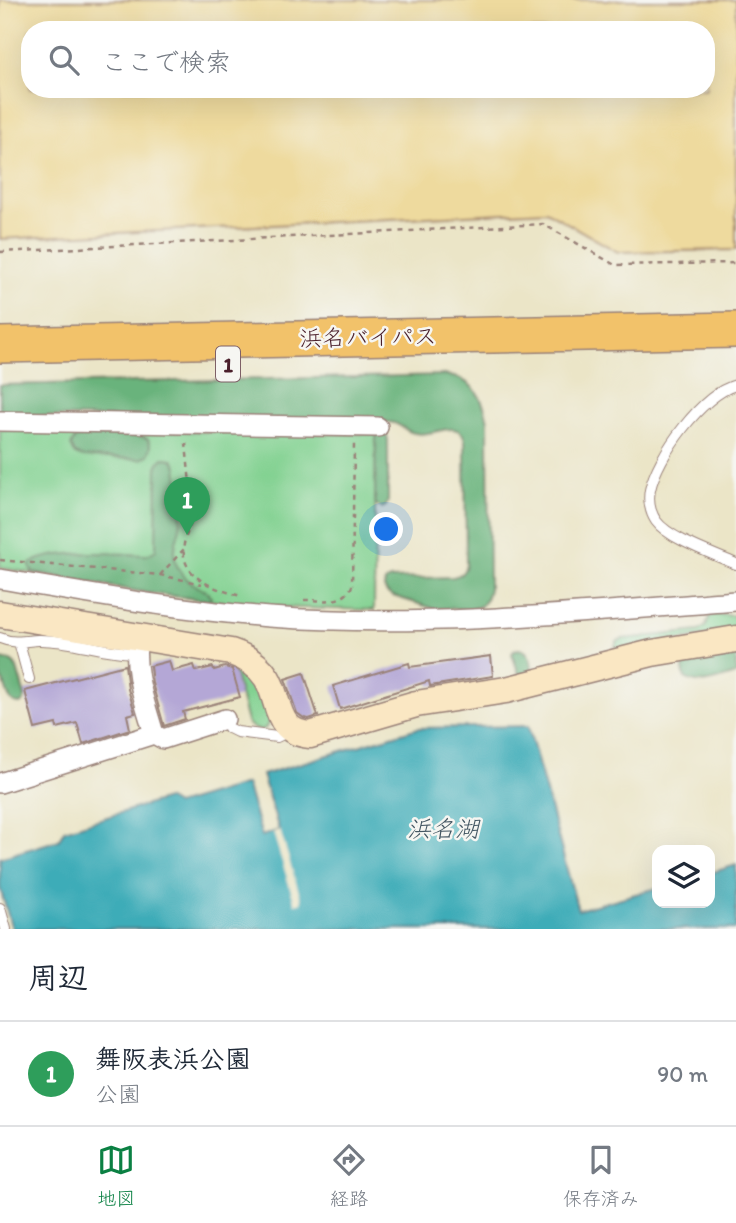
<!DOCTYPE html>
<html lang="ja">
<head>
<meta charset="utf-8">
<style>
	:root { --surface:#fff; --page:#f2f2f3; --text:#1f2937; --muted:#747a83; --line:#e0e1e3; --accent:#0b8043 }
	body { margin:0; font-family:Itim,"Klee One",sans-serif; background:var(--page); color:var(--text) }
	.controls { position:absolute; right:21px; bottom:21px; display:grid; overflow:hidden; border-radius:14px; box-shadow:0 7px 28px #0002 }
	.controls button { width:63px; height:63px; display:grid; place-items:center; padding:0; border:0; border-bottom:2px solid var(--line); background:var(--surface); color:var(--text); font:35px sans-serif }
	.you { position:absolute; left:387px; top:530px; width:24px; height:24px; margin:-18px; border:5px solid #fff; border-radius:50%; background:#1a73e8; box-shadow:0 0 0 10px #1a73e833 }
	.badge { display:grid; place-items:center; width:46px; height:46px; border-radius:50%; background:var(--accent); color:#fff; font-size:23px; font-weight:700 }
	.pin { position:absolute; translate:-50% -58px; filter:drop-shadow(0 2px 4px #0008) }
	.pin::after { content:''; position:absolute; top:37px; width:24px; height:21px; background:inherit; clip-path:polygon(0 0,100% 0,50% 100%) }
	.list { margin:0; padding:0; list-style:none }
	h2 { display:flex; justify-content:space-between; align-items:center; height:91px; margin:0; padding:0 28px; font-size:30px }
	h2 small { font-size:23px; font-weight:400; color:var(--muted) }
	.list li { display:grid; grid-template-columns:46px 1fr auto; gap:21px; align-items:center; box-sizing:border-box; height:105px; padding:0 28px; border-top:2px solid var(--line) }
	.list b { display:block; font-size:26px; white-space:nowrap }
	.list p { margin:0; font-size:23px; white-space:nowrap; color:var(--muted) }
	.list em { font-size:23px; font-style:normal; color:var(--muted) }
	.icon { flex:none; width:38px; height:38px; fill:none; stroke:currentColor; stroke-width:2; stroke-linecap:round; stroke-linejoin:round }
	.map { position:relative; flex:none; width:736px; height:929px; overflow:hidden }
	.search { position:absolute; background:var(--surface); box-shadow:0 7px 28px #0002; left:21px; right:21px; top:21px; height:77px; display:flex; align-items:center; gap:18px; box-sizing:border-box; padding:0 24px; border-radius:28px; color:var(--muted); font-size:26px }
	.sheet { height:196px; background:var(--surface) }
	nav { display:flex; justify-content:space-around; align-items:center; box-sizing:border-box; height:98px; border-top:2px solid var(--line); background:var(--surface); font-size:19px; color:var(--muted) }
	nav a { display:grid; justify-items:center; gap:4px }
	nav .on { color:var(--accent) }
	.map>svg:first-child { display:block }
	.green { fill:#82d191; stroke:#66785e; stroke-width:2 }
	.forest { fill:#69b37b; stroke:#5a6953; stroke-width:2 }
	.sand { fill:#eeda9e; stroke:#9c7c64; stroke-width:2; fill-rule:evenodd }
	.water { fill:#3cacb8; stroke:#436672; stroke-width:2 }
	.pier { fill:#ebe5c7 }
	.building { fill:#b4a7d6 }
	.lines { fill:none; stroke-linecap:round; stroke-linejoin:round }
	.lane-casing { stroke:#9a8279; stroke-width:12 }
	.street-casing { stroke:#9a8279; stroke-width:22 }
	.secondary-casing { stroke:#9a8279; stroke-width:29 }
	.highway-casing { stroke:#9a8279; stroke-width:38 }
	.path { stroke:#9a8279; stroke-width:2.5; stroke-dasharray:5 5; stroke-linecap:butt }
	.lane { stroke:#fff; stroke-width:10 }
	.street { stroke:#fff; stroke-width:19 }
	.secondary { stroke:#fae7c3; stroke-width:26 }
	.highway { stroke:#f2c26a; stroke-width:35 }
	.labels { text-anchor:middle; dominant-baseline:central; stroke-width:5; stroke-linejoin:round; paint-order:stroke }
	.shield { fill:#f6f6f2; stroke:#7e6067; stroke-width:2 }
	.shield-label { font-size:21px; font-weight:bold; fill:#4a1f2b }
	.street-label { font-size:23px; fill:#4a1f2b; stroke:#f6f6f2 }
	.water-label { font-size:24px; font-style:italic; fill:#445763; stroke:#f6f6f2 }
</style>
</head>
<body>
<div class="map">
<svg width="736" height="929" viewBox="0 0 736 929">
	<rect width="100%" height="100%" fill="#f6f6f2"/>
	<filter id="ink" filterUnits="userSpaceOnUse"><feTurbulence type="fractalNoise" baseFrequency=".0143" numOctaves="2"/><feDisplacementMap in="SourceGraphic" scale="14" xChannelSelector="R" yChannelSelector="G"/><feConvolveMatrix kernelMatrix="1 2 1 2 8 2 1 2 1" color-interpolation-filters="sRGB"/></filter>
	<filter id="wash" filterUnits="userSpaceOnUse"><feTurbulence type="fractalNoise" baseFrequency=".00686" numOctaves="4" result="noise"/><feDisplacementMap in="SourceGraphic" scale="28" xChannelSelector="R" yChannelSelector="G"/><feGaussianBlur stdDeviation="1.57" result="paint"/><feColorMatrix in="noise" values="0 0 0 0 0 0 0 0 0 0 0 0 0 0 0 0 0 1.4 0 .05"/><feComposite in="paint" operator="in"/></filter>
	<g filter="url(#wash)">
		<rect width="100%" height="100%" fill="#ebe5c7"/>
		<path class="green" d="M0 429 376 434 374 610C324 609 274 608 224 602 149 595 74 580 0 568Z
			M714 614 736 616V631L618 650 615 646 617 641 623 639 699 631 706 626 709 617Z
			M236 666C253 675 259 689 265 706 267 711 270 717 268 723 265 735 252 729 247 722L234 671V668Z"/>
		<path class="forest" d="M447 375C452 377 460 378 464 381 479 389 485 406 488 421L489 589 486 599 481 606 472 609 432 608 393 596 387 593 384 588 385 582 390 579 453 577C461 575 464 573 466 565L465 440C459 417 432 438 415 433 407 432 401 425 394 423 390 422 386 422 382 421L0 416V385Z
			M383 434 387 436 388 440V501L386 506 382 508 377 506 375 501 376 440 377 436Z
			M82 435 140 436 148 439 151 447 148 455 141 459 83 457 75 454 71 446 75 438Z
			M163 458C171 458 174 459 177 466 179 484 182 504 181 522 180 531 176 539 175 549 171 571 191 584 209 593L211 597 210 599 206 600 148 593 33 572 30 568V564C50 548 120 554 147 555L156 550 157 468 159 462Z
			M736 647V674C719 679 702 688 685 678L683 669 686 658Z
			M519 649C530 650 533 664 531 674H519L512 654 514 650Z
			M0 659C8 660 13 660 17 668L25 696 24 701 20 704C5 704 9 686 0 677Z"/>
		<path class="sand" d="M0 0H736V250L618 252 546 211 0 239ZM30 30H706V89H30Z"/>
		<path class="water" d="M528 726 578 910 657 888V903H710V873L736 865V929H12L0 888V858L59 840 64 830 166 799 176 805 246 784 262 836 279 830 262 775 418 728Z"/>
		<path class="pier" d="M280 830 302 902 295 904 273 832Z"/>
		<g id="blocks">
			<path class="building" d="M491 656 493 676 430 686 429 681 340 709 333 686 409 663 410 667Z
				M169 661 172 671 194 665 196 671 213 667 214 670 225 667 232 669 240 697 183 712 185 719 164 726 152 683 150 666Z
				M125 665 128 689 135 713 127 715 130 729 83 744 77 723 57 728 56 724 35 729 25 691Z
				M304 673 318 716 309 719 304 718 297 713 285 679Z"/>
		</g>
	</g>
	<g filter="url(#ink)">
		<use href="#blocks" fill-opacity="0" stroke="#9a8279" stroke-width="2"/>
		<g class="lines">
			<defs>
				<path id="lane" d="M736 385C702 394 657 456 650 490 648 500 650 512 656 521 669 539 714 554 736 564
					M0 638C14 644 24 641 38 640 71 639 103 653 136 653
					M19 642 29 679
					M225 719 229 728 237 732 277 737 285 733 289 729
					M0 908 6 929"/>
				<path id="street" d="M0 421 378 427
					M0 579C89 594 178 610 269 617 425 628 580 613 736 601
					M138 636C132 670 145 702 154 734L163 739 225 719
					M0 783 154 734"/>
				<path id="secondary" d="M0 614 231 652C246 657 258 664 267 678 281 702 274 732 310 735L416 704 506 690 652 653 736 639"/>
				<path id="highway" d="M0 345 736 330"/>
			</defs>
			<use href="#lane" class="lane-casing"/>
			<use href="#street" class="street-casing"/>
			<use href="#secondary" class="secondary-casing"/>
			<use href="#highway" class="highway-casing"/>
			<path class="path" d="M0 252 543 224 615 265 736 263
				M186 443C188 466 191 489 192 513 192 524 186 533 184 544 179 578 215 589 241 596
				M0 560 160 575 202 584
				M160 575 184 549
				M304 600C321 600 344 605 352 586L354 444"/>
			<use href="#lane" class="lane"/>
			<use href="#street" class="street"/>
			<use href="#secondary" class="secondary"/>
			<use href="#highway" class="highway"/>
		</g>
	</g>
	<g class="labels">
		<rect class="shield" x="216" y="346.5" width="24" height="35" rx="5"/>
		<g class="shield-label">
			<text x="228" y="364">1</text>
		</g>
		<g class="street-label">
			<text transform="translate(368 337) rotate(-1)">浜名バイパス</text>
		</g>
		<g class="water-label">
			<text x="443" y="828">浜名湖</text>
		</g>
	</g>
</svg>
<div class="controls">
<button><svg class="icon" aria-label="layers" viewBox="0 0 24 24"><path d="M12 4l9 5-9 5-9-5zM3 14l9 5 9-5"/></svg></button>
</div>
<div class="you"></div>
<div class="pin badge" style="left:187px;top:535px;background:#2e9e5b">1</div>
<div class="search"><svg class="icon" aria-label="search" viewBox="0 0 24 24"><circle cx="10" cy="10" r="6"/><path d="M15 15l6 6"/></svg>ここで検索</div>
</div>
<section class="sheet">
<h2>周辺<small></small></h2>
<ul class="list">
<li><span class="badge" style="background:#2e9e5b">1</span><div><b>舞阪表浜公園</b><p>公園</p></div><em>90 m</em></li>
</ul>
</section>
<nav>
<a class="on"><svg class="icon" aria-label="map" viewBox="0 0 24 24"><path d="M3 6l6-2 6 2 6-2v14l-6 2-6-2-6 2zM9 4v14M15 6v14"/></svg>地図</a>
<a><svg class="icon" aria-label="directions" viewBox="0 0 24 24"><path d="M12 3l9 9-9 9-9-9zM9 14v-3h6M13 9l2 2-2 2"/></svg>経路</a>
<a><svg class="icon" aria-label="saved" viewBox="0 0 24 24"><path d="M7 4h10v16l-5-4-5 4z"/></svg>保存済み</a>
</nav>
</body>
</html>
